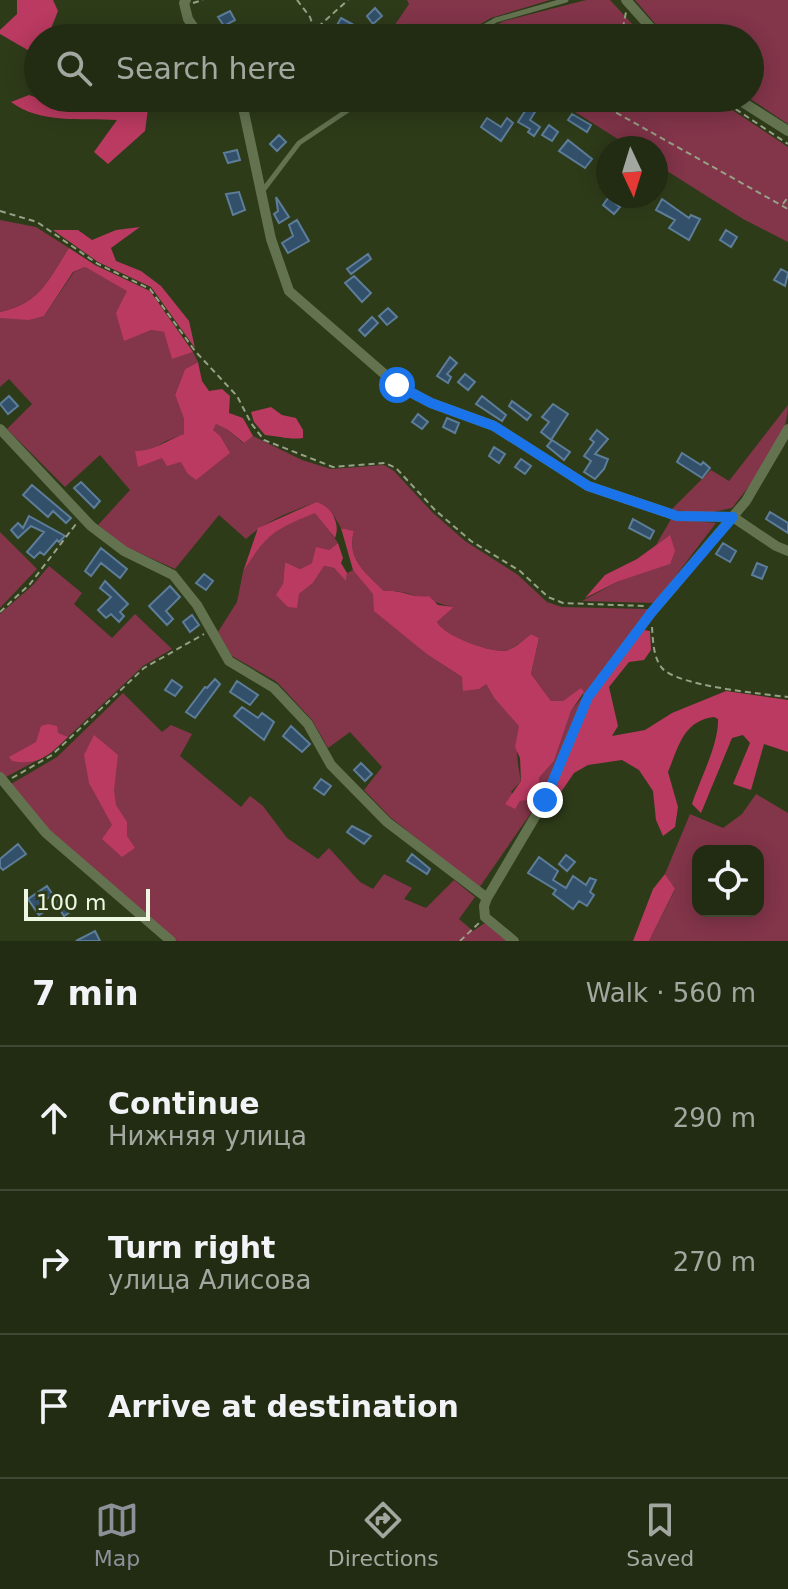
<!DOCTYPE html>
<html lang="en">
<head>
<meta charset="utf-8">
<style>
	:root { --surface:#222c13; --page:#2a341c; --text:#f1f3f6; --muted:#a2a7a0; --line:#3f4833; --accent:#8c9099 }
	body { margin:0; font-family:"DejaVu Sans",sans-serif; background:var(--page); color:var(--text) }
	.controls { position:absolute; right:24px; bottom:24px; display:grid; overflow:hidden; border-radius:16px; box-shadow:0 4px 20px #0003 }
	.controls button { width:72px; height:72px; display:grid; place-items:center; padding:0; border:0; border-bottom:2px solid var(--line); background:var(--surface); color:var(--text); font:40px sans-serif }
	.compass { position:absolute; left:596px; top:136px; width:72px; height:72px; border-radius:50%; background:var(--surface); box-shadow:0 4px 20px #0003; rotate:176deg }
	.scale { position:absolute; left:24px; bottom:20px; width:126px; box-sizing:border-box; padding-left:8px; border:4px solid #eef7e2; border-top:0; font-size:22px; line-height:28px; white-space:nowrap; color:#eef7e2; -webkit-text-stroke:6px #2e3b19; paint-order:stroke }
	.stop { position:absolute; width:24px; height:24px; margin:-18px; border:6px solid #1a73e8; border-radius:50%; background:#fff }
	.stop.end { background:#1a73e8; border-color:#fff; box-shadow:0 2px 8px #0008 }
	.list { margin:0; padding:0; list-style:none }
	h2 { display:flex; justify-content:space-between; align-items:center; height:104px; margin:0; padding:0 32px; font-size:34px }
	h2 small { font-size:26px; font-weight:400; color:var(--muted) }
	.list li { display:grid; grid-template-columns:52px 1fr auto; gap:24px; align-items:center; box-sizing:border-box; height:144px; padding:0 32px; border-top:2px solid var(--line) }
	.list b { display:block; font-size:30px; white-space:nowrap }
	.list p { margin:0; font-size:26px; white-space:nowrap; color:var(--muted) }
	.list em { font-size:26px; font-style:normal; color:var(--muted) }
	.icon { flex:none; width:44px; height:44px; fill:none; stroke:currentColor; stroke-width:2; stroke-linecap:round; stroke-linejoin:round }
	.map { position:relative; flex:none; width:788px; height:941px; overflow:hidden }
	.search { position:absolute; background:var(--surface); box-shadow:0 4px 20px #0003; left:24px; right:24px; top:24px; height:88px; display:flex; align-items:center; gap:20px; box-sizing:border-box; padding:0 28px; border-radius:44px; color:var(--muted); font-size:30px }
	.sheet { height:536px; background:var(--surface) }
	nav { display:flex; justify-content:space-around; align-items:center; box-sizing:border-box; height:112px; border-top:2px solid var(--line); background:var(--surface); font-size:22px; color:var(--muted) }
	nav a { display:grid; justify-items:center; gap:4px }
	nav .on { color:var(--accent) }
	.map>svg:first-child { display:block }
	.green { fill:#83354a; fill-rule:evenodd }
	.forest { fill:#ba3a61 }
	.building { fill:#32506a; stroke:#5d7d99; stroke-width:2 }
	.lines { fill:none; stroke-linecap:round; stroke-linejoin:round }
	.path { stroke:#97a187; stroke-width:2; stroke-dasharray:6 4; stroke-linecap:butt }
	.service { stroke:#64734f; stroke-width:5 }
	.minor { stroke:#64734f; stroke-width:10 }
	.route { stroke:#1a73e8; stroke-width:10 }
</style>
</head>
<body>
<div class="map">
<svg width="788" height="941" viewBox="0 0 788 941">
	<rect width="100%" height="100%" fill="#2e3b19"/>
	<path class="green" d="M407 0H550L491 18 456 38H386L409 4Z
		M586 0H610L645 38H470L504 21Z
		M635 0H788V124L749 98 750 38H672L658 27Z
		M553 98H714L788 147V242L743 219 656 164V148H632Z
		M0 220 36 227 69 248C48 280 41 303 0 312Z
		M85 267 128 291 151 330 165 332 172 358 193 352 198 362 185 369 175 395 184 419V434L166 441 150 451 162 458 182 462 187 473 216 424 228 430 243 443 253 436 302 460 331 469 384 465 394 471 432 512 465 541 518 575 547 602 562 607 647 609 648 612 542 797 479 888 390 817 364 790 382 767 350 732 328 748 312 720 277 682 232 656 218 632 237 602 243 572 261 542 282 527 316 512 338 543 312 563 300 569 285 562 283 584 299 594 313 583 324 566 334 568 346 580 347 573 353 570 428 655 462 677 486 684 494 698 520 726C515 746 517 762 521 781L511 792 520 800 554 761 571 711 584 695 581 689 563 701H551L531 674 539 638 531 634C523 640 513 650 503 651 486 651 445 636 437 622L454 607C430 603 408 589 384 591 366 573 346 559 354 531L341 528 334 516 316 502C291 512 266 520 246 539L219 515 175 569 124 546 98 525 130 490 100 455 65 487 7 429 32 404 9 379 0 387V318L44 316 74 272Z
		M788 405C788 443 754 479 732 508L708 513 671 510 711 470 729 481Z
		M671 519 716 523 655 603 582 601 619 581 670 535 656 545Z
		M0 532 37 569 0 608Z
		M49 566 82 593 74 604 112 638 135 614 172 649 143 666 51 753 4 778 0 773V614L33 585Z
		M123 693 162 732 171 725 192 734 180 756 241 807 250 796 263 806 287 838 318 859 329 848 360 882 373 889 384 874 412 888 404 899 426 908 454 880 475 897 459 919 473 931 485 923 507 941H177L50 831 11 784 57 757Z
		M756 794 788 813V941H649L675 890 665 874 690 814 723 828 742 814ZM698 851H758V911H698Z"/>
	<path class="forest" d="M17 0H53L58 11 50 31 60 38 76 33 79 38H38V56L0 34V30L17 14Z
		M29 95 58 105H88L143 98H217L148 109 145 131 108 164 94 152 117 120C82 118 40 124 11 102Z
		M140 227 111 248 116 261 141 271 161 286 189 321 195 348 151 287 98 262 53 230H78L92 240 116 230Z
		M69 248 95 265 150 291 193 352 172 359 164 332 151 330 124 341 116 313 127 291 85 267 73 272 44 316 29 320 0 318V312C41 303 48 280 69 248Z
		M198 362 202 381 209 391 222 389 230 396 229 413 243 418 253 436 244 443 228 430 216 424 213 430 220 436 230 453 196 480 187 473 181 462 167 466 162 458 138 467 135 451C155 451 165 441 184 434V419L175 395 185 369Z
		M271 407 282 415 296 418 303 430V438C290 440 279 436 265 435L254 422 251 412Z
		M316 502C331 506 341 523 335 538L315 513C274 530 267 533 243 572L258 528Z
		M341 528 354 531C346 559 366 573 384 591 401 589 414 599 429 596L438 605 454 607 437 622C445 636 486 651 503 651 514 650 523 640 531 634L539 638 531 674 551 701H563L581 688 584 692 571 711 554 761 539 778 538 796 532 795 527 800 520 801 515 809 505 804 521 781 520 758 515 747 519 726 494 698 486 684 479 689 463 691 462 677 428 655 374 611 373 594 353 570Z
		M670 535 675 551 670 564 619 581 585 598 605 575 637 559Z
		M338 543 343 558 341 563 347 573 346 581 334 568 324 566 313 583 299 594 297 608 288 607 276 595 283 584 285 562 300 569 312 563 316 547 329 550Z
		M644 630 650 631 651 650 644 660 629 662 609 687 618 726 612 736 645 730 672 713 726 691 788 700V752L764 744 751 790 733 784 750 743 743 735 732 738 701 813 692 804C700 779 719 744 718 719L714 717C683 721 679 746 668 772L678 807 675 827 663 836 656 820 653 791 639 770 622 760 588 765 574 773 546 814 564 759 591 696Z
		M48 724 57 726 58 733 68 737C49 755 39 766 12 761L9 757 36 742 41 726Z
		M94 735 118 755 114 790 116 805 127 822V836L135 848 122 857 102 839 112 825 89 783 84 755Z
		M665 874 675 889 649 941H633L653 889Z"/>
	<path class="building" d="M375 8 382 16 373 24 367 16Z
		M230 11 235 20 224 26 218 17Z
		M341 18 361 29 356 38H336L341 30 336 27Z
		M527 108 535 112 530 120 540 127 534 136 528 132 530 129 518 122Z
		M572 114 591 125 587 132 568 120Z
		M487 118 501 127 507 118 513 123 501 141 481 127Z
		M549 125 558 132 552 141 542 135Z
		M279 135 286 142 277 151 270 144Z
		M568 140 592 159 585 168 559 151Z
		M237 150 240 160 228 163 224 153Z
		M239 192 245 210 233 215 226 194Z
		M276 197 289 217 279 223 274 214 278 211Z
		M608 198 620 207 614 214 603 205Z
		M662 199 689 218 691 215 700 219 689 240 669 228 675 220 656 210Z
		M297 220 309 241 288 253 282 243 293 236 289 225Z
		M726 230 737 237 731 247 720 240Z
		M368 254 371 259 351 274 347 269Z
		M781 269 788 273 785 286 774 280Z
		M354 276 371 293 362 302 345 283Z
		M388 308 397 317 387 325 379 316Z
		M372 317 378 323 365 336 359 330Z
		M450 357 457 363 447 374 451 377 448 383 437 376Z
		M465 374 475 382 468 390 458 382Z
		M9 396 18 406 8 414 0 404Z
		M482 396 506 415 502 421 476 404Z
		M512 401 531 415 527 420 509 406Z
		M553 404 568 414 551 440 541 432 549 422 542 417Z
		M418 414 428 422 422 429 412 422Z
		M447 418 459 423 455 433 443 427Z
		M597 430 608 439 595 454 608 459 604 469 595 479 584 472 591 461 584 456 594 442 590 439Z
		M552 440 570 452 564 460 547 446Z
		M494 447 505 454 499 463 489 456Z
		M682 453 701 465 703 462 710 468 702 478 677 462Z
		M521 459 531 466 525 474 515 467Z
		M81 482 100 501 94 508 74 488Z
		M32 485 71 518 66 523 53 511 48 517 23 495Z
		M770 512 788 523V533L766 519Z
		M29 516 65 536 59 542 57 540 44 555 40 552 34 558 27 552 44 532 31 526 18 538 11 530 18 523 23 528Z
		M633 519 654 531 650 539 629 528Z
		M723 543 736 551 730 562 716 554Z
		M101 548 127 569 120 578 101 563 91 576 85 571Z
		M757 563 767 567 762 579 752 575Z
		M204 574 213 581 206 590 196 583Z
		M105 581 128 604 120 612 124 616 119 622 111 614 106 618 98 610 111 597 100 588Z
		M170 586 180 597 166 611 173 619 167 625 149 606Z
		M192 615 199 625 190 632 183 622Z
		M215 679 220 684 195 718 186 712 205 687 207 688Z
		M172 680 182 687 175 696 165 690Z
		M237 681 258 695 250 705 230 692Z
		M242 707 258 718 262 713 274 722 264 740 234 716Z
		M291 726 310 744 302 752 283 736Z
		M361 763 372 774 365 781 354 770Z
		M321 779 331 786 324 795 314 788Z
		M352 826 371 836 364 844 347 832Z
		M18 844 26 854 3 870 0 867V859Z
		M412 854 430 869 427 874 407 861Z
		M566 855 575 862 567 871 559 864Z
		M539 857 558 871 553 880 566 888 573 876 586 885 590 878 596 880 590 892 594 895 587 906 579 901 573 909 553 894 556 890 528 873Z
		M47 886 53 895 40 903 45 911 39 915 28 899Z
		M64 896 73 910 64 916 55 902Z
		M95 931 100 941H76Z"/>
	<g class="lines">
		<path class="path" d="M297 0 310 17 313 26
			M193 3 203 0
			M318 27 348 0
			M621 38 626 12
			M590 98 788 209
			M719 98 788 144
			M783 204 788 197
			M0 211 37 222 98 264 150 289 195 351 237 396 251 423 264 440 333 467 385 463 396 468 435 510 471 541 520 571 548 597 563 603 644 606
			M0 612 30 584 76 524
			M652 627C653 640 653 657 662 668 677 686 763 694 788 697
			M12 778 52 755 144 668 204 634
			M460 941 479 923"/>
		<path class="service" d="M307 38 315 31
			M464 38 496 20 566 0
			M244 107 251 98
			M261 193 299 143 366 98"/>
		<path class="minor" d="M186 0 184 3 188 19 201 38
			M626 0 660 38
			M241 98 271 239 289 291 397 385 431 403 494 426 588 486 677 516 733 517 776 546 788 551
			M736 98 788 131
			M0 429 91 526 124 551 173 575 197 605 229 661 274 688 308 724 331 765 387 822 487 898 484 906 485 917 514 941
			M0 777 46 833 171 941
			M487 898 545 800 588 697 651 613 746 501 788 429"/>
	</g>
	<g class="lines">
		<path class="route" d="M397 385 431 403 494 426 588 486 677 516 733 517 651 613 588 697 545 800"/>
	</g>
</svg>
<div class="controls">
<button><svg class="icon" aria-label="locate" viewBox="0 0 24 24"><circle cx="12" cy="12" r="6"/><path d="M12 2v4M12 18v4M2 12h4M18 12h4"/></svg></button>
</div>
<svg class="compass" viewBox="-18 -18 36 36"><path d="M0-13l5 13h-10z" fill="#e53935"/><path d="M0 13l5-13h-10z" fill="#a2a7a0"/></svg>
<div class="scale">100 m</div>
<div class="stop" style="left:397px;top:385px"></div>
<div class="stop end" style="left:545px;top:800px"></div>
<div class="search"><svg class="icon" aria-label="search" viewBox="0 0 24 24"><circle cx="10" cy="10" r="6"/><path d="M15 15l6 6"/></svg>Search here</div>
</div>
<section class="sheet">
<h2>7 min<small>Walk · 560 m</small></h2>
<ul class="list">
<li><svg class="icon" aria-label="ahead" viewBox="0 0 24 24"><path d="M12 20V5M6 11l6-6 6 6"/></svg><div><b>Continue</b><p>Нижняя улица</p></div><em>290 m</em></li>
<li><svg class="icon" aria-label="right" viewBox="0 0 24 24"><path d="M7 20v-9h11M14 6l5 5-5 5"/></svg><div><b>Turn right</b><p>улица Алисова</p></div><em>270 m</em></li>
<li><svg class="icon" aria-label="arrive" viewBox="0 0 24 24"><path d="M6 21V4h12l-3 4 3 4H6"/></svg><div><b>Arrive at destination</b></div></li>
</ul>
</section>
<nav>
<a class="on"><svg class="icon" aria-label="map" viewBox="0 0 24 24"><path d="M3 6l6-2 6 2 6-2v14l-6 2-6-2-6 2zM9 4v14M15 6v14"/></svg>Map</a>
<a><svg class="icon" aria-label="directions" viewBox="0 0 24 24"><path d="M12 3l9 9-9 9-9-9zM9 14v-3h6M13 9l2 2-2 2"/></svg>Directions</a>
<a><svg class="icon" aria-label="saved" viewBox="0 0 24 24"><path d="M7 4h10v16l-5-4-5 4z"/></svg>Saved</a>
</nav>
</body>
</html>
